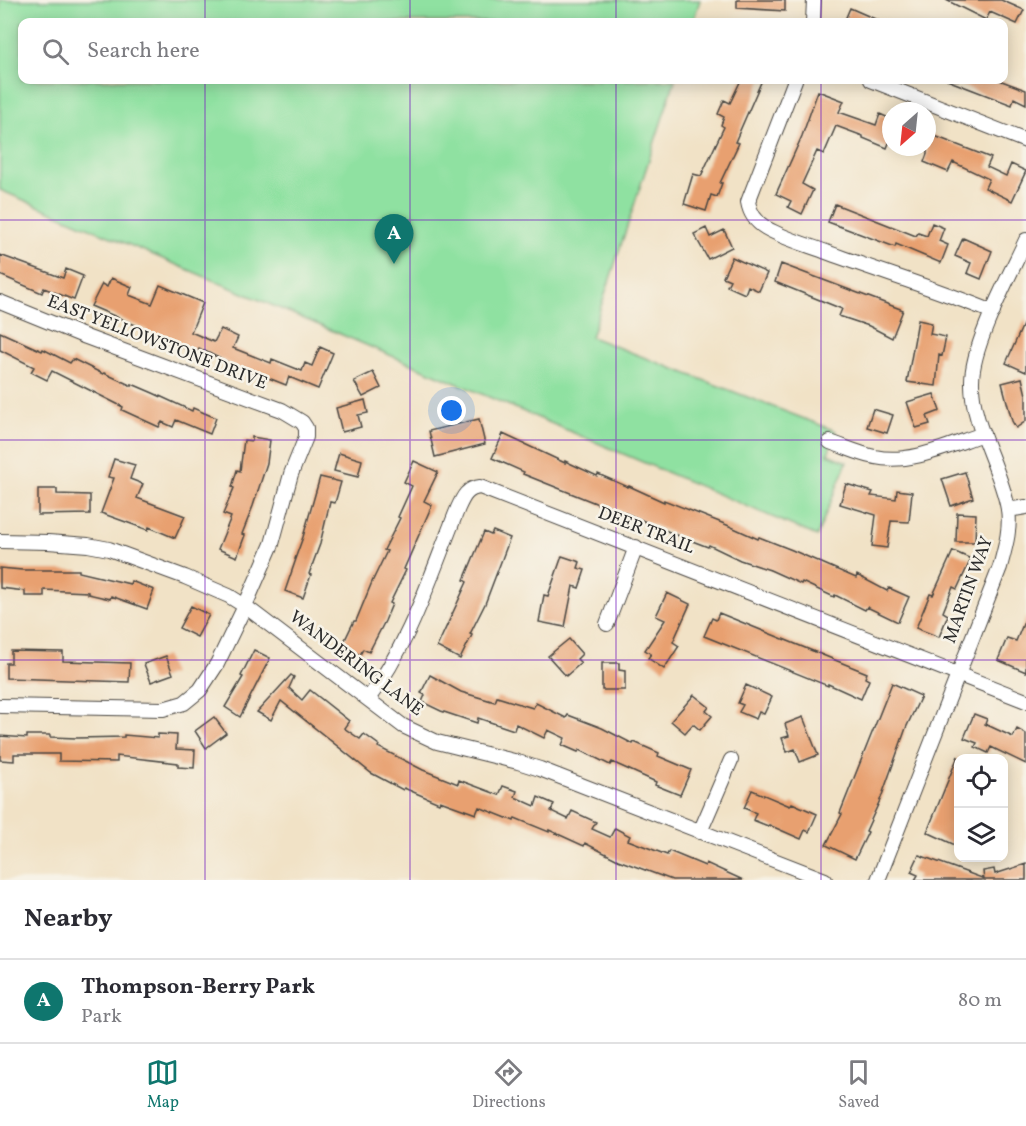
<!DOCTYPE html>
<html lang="en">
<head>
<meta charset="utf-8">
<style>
	:root { --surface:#fff; --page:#f2f2f3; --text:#2b2b33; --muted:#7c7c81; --line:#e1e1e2; --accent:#0f766e }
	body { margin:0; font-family:Vollkorn,serif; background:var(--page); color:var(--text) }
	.controls { position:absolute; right:18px; bottom:18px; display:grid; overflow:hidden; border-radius:12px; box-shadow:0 3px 15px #0003 }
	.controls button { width:54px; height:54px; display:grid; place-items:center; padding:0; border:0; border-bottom:2px solid var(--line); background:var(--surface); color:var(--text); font:30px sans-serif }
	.compass { position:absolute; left:882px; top:102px; width:54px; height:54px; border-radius:50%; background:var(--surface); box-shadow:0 3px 15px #0003; rotate:207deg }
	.you { position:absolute; left:452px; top:411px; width:21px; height:21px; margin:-15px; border:4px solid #fff; border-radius:50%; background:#1a73e8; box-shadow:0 0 0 9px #1a73e833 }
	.badge { display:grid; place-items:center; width:39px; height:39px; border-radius:50%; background:var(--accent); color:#fff; font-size:20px; font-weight:700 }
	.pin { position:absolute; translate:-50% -50px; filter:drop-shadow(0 2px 3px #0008) }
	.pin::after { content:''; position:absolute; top:32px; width:21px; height:18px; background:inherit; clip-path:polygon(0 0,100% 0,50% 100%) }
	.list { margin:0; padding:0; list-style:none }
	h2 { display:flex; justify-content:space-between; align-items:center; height:78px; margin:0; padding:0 24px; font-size:26px }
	h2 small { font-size:20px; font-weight:400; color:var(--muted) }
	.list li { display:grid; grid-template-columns:39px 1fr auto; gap:18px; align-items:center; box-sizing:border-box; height:84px; padding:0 24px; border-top:2px solid var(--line) }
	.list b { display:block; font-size:22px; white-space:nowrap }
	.list p { margin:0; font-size:20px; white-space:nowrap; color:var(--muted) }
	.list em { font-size:20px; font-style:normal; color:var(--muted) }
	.icon { flex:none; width:33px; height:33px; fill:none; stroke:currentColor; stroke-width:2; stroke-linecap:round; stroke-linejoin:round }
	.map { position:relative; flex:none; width:1026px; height:880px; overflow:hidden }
	.search { position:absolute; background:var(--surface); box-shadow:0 3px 15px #0003; left:18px; right:18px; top:18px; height:66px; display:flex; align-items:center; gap:15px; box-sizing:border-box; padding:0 21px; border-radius:12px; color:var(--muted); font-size:22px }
	.sheet { height:162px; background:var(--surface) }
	nav { display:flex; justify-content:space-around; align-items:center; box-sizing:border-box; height:84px; border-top:2px solid var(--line); background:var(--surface); font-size:16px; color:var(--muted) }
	nav a { display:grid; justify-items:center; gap:3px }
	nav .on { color:var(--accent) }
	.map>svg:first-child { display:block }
	.green { fill:#8fe1a1; stroke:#5d8666; stroke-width:1.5 }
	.building { fill:#e8a06f }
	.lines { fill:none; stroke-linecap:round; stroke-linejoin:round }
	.minor-casing { stroke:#494642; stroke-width:16 }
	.minor { stroke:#fff; stroke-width:14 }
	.grid { fill:none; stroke:#7b2cbf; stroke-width:1.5; stroke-opacity:0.55 }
	.labels { text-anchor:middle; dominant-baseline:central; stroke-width:5; stroke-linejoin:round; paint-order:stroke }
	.street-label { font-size:18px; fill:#2b2b2b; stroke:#f7f3e8 }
</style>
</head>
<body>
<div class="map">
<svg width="1026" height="880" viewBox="0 0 1026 880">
	<rect width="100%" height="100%" fill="#f7f3e8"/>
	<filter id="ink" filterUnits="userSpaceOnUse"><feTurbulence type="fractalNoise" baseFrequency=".0167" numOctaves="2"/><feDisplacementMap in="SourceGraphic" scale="12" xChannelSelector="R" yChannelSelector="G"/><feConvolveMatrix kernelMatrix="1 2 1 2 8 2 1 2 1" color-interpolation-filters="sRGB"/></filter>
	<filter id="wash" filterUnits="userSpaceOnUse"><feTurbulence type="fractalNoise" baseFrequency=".008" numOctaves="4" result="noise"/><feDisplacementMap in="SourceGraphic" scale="24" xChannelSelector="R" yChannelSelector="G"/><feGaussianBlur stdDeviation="1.35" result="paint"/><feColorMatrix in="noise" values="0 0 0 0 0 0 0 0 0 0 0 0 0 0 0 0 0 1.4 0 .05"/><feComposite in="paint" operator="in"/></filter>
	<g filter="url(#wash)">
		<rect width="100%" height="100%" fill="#f1e2c6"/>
		<path class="green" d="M0 0H700L693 22H22V80H675L591 337 836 431 828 454 847 462 817 536 0 190Z"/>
		<g id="blocks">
			<path class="building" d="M737 0H785V11L737 8Z
				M946 0H1001L1024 10 1017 24 990 12 986 20Z
				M850 8 882 22H844Z
				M741 80H762L735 142 739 143 720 183H722L717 197 711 195 706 211 684 204 693 174 701 176 724 127 721 125 724 117 718 114 724 100 730 103Z
				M947 80H999L1026 90V104L1014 98 1012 105Z
				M818 91 844 101 839 112 876 125 880 114 891 119V138L887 148 863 138V136L836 126 824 154 817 151 802 184 813 190 802 214 788 207 791 201 776 194 802 136Z
				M927 133 991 158 987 167 1006 176 1011 164 1026 171 1012 201 985 188 989 179 953 162 948 172 924 162 927 154Z
				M835 204 916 236 918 233 927 236 932 223 944 228 939 241 948 245 941 263 896 244 895 247 828 222Z
				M706 228 710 237 724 230 732 247 708 259 694 234Z
				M963 238 992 251 981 279 967 273 971 263 955 256Z
				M0 255 63 278 66 269 83 276 74 300 44 288 42 293 0 275Z
				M732 257 767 273 759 291 748 286 745 294 727 286 730 280 723 277Z
				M781 264 903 310 892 338 869 326 839 316 842 309 775 282Z
				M111 278 132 287 129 295 152 304 160 285 203 303 191 332 214 342 221 329 238 337 233 348 271 363 272 359 302 371 305 363 312 366 320 347 333 353 318 389 289 377 286 385 256 373 255 376 199 348 197 353 146 333 147 330 91 306 102 284 107 287Z
				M1026 318V372L1006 363Z
				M918 320 932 323 930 334 946 337 942 356 939 355 936 386 907 382Z
				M0 332 42 351 43 349 70 363 73 359 103 374 104 373 132 386V384L153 393 192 411 193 408 216 418 210 434 176 420 173 427 162 422 159 427 122 410 123 407 52 371 47 380 31 372 34 367 0 350Z
				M373 372 381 388 363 397 354 381Z
				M1022 378 1026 395V421L1016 428 1012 421 1002 383Z
				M934 394 940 411 927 416 930 424 916 428 907 402Z
				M365 400 368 413 358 415 361 427 342 432 336 408Z
				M873 409 893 415 887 433 867 427Z
				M479 419 485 444 435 457 429 431Z
				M503 434 565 463V461L597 476 598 474 628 487 629 486 664 502V500L727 525 758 539 759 537 792 550 856 578 857 575 887 591 889 588 909 597 898 622 867 607 865 610 835 595 834 597 802 582 801 584 770 570 740 560 709 545 708 547 674 534 609 506 608 508 523 474 524 472 492 458Z
				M252 437 270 440 267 463 253 506 242 534 245 535 237 557 218 549 231 517 223 514 234 488 232 487 237 470 240 471 244 440 252 441Z
				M339 453 362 460 358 477 334 471Z
				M114 459 135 465 130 479 143 484 137 498 185 516 175 538 149 527 148 530 101 513 114 478 108 477Z
				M414 461 438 472 424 501 432 505 404 569 406 570 390 603 392 604 385 621 369 652 363 649 360 655 342 646 354 621H356L372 582 387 551 384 550 400 518 398 517 412 486 404 482Z
				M965 472 973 498 951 506 942 479Z
				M320 477 341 482 335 503 330 502 320 544 309 574 311 575 303 598 285 591 296 559H295L303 537Z
				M846 484 873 492 871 496 896 499 897 490 912 492 909 522 891 521 887 548 872 546 876 515 840 504Z
				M38 489H57V494L90 495V514L38 515Z
				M957 513 976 514 975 542H956Z
				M493 531 510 538 485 604 470 634 472 635 460 659 437 647 467 582 464 580 484 532 491 535Z
				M953 551 971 559 957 589 953 587 943 612 948 615 939 637 916 628 930 594 933 595Z
				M562 556 580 562 578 568 585 570 579 588 573 586 565 627 539 622 544 595 548 596Z
				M0 568 22 570H79V572L130 584 131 581 154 590 147 609 111 596 110 599 88 594V592L44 590V596H25V591L0 588Z
				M667 593 690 604 673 642 679 646 664 669 648 658 651 654 645 650 665 620 656 616Z
				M191 606 209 615 197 637 179 628Z
				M719 613 867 673 865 678 869 680 861 699 828 684V686L704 636 712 618 716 620Z
				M1026 617V672L998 660 1007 638 1016 641Z
				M569 639 582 654 577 659 581 663 566 676 548 656Z
				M254 650 270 658 240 717 225 707 243 677 241 676Z
				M11 651 63 652V661L130 663 129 682 6 678V663H11Z
				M166 656 173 674 151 682 144 664Z
				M602 663H619V670L625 671V690H602Z
				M291 675 294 677 289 688 302 700 310 690 349 721 344 728 360 739 364 734 379 745 378 747 423 770 458 784 459 780 499 795 503 786 517 791 515 797 535 806 538 797 554 804 551 811 568 819 572 811 596 822 592 829 610 837 615 828 630 836 628 840 667 855 669 851 705 866 706 863 743 880H672L618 860 585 843 584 846 549 830V832L515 818 514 821 479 807 476 814 440 801 439 803 404 788 403 790 371 773 281 701 271 720 257 712Z
				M430 675 461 692 495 702 497 697 533 708 536 703 566 718 568 715 602 728 633 744 634 742 659 753 658 756 691 770 680 795 655 785 656 782 612 762 610 765 580 750 578 752 562 745 565 738 548 730 544 738 516 724 514 730 478 718 477 723 441 711 422 702 425 695 421 693Z
				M892 683 921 696 906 728 881 798 866 831 868 832 855 859 826 845 842 814 840 813Z
				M746 685 772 697 764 714 759 712 756 719 739 712 743 705 738 703Z
				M694 695 709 707 706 711 712 716 700 730 693 724 685 733 671 721Z
				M974 714 987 719 985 724 1013 737 1017 729 1026 734V764L991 747 988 753 975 747 977 743 964 738Z
				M214 717 226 733 206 748 195 731Z
				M803 717 818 755 800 762 795 749 787 752 782 738 789 736 785 724Z
				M158 734 177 735 176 749 195 750 194 768 178 767V763L117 756V762L59 761V754H14V761L0 760V736L27 738V735H50V737L77 738 124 737V735L158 738Z
				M958 756V837L955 845 927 832Z
				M752 790 790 806 792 803 817 814 809 832 805 830 801 839 769 825 768 826 753 820 756 813 744 808Z
				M919 855 982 878V880H915L918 875 911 872Z
				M1026 864V880H984L983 871 994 869 995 874Z"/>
		</g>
	</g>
	<g filter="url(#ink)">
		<use href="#blocks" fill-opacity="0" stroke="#494642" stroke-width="1.5"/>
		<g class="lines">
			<defs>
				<path id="minor" d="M813 22 814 0
					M795 80 748 202C750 214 756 222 766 228 785 239 808 245 829 253 884 273 940 290 993 312
					M871 80 1026 141
					M0 302 86 337 282 410 302 422 306 428V437L291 474 272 544 245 606 217 664 200 690 184 703 163 709 0 706
					M830 442C845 447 860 454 875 457 910 465 950 445 983 434
					M1008 510 1026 507
					M0 541 48 542 88 545 109 549 185 577 229 596 245 606 403 726 437 742 518 762 540 769 825 880
					M607 624 636 547
					M368 699C410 644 432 572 458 508 463 497 467 488 480 487L1026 701
					M700 832 731 760
					M878 880 1000 567C1005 548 1011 529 1008 509 1000 465 971 425 972 381 972 344 1010 275 1026 240"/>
			</defs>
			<use href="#minor" class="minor-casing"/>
			<use href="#minor" class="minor"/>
		</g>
	</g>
	<path class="grid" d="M205 0V22M410 0V22M616 0V22M821 0V22M205 80V880M410 80V880M616 80V880M821 80V880M0 220H1026M0 440H1026M0 660H1026"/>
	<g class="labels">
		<g class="street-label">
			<text transform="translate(157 343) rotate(21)">EAST YELLOWSTONE DRIVE</text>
			<text transform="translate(646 531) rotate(21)">DEER TRAIL</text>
			<text transform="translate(969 590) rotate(-70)">MARTIN WAY</text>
			<text transform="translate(356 664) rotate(37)">WANDERING LANE</text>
		</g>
	</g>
</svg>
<div class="controls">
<button><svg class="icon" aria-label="locate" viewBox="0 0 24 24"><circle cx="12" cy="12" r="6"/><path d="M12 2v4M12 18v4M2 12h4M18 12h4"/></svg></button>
<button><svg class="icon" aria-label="layers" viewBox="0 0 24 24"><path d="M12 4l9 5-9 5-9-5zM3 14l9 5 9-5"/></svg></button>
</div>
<svg class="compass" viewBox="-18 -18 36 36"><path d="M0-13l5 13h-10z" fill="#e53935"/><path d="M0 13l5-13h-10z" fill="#7c7c81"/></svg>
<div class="you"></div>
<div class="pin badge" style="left:394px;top:264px">A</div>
<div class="search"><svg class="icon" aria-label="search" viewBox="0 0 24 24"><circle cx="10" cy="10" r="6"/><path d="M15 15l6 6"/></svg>Search here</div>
</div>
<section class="sheet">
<h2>Nearby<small></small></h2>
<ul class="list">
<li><span class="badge">A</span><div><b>Thompson-Berry Park</b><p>Park</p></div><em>80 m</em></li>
</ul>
</section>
<nav>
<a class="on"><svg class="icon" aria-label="map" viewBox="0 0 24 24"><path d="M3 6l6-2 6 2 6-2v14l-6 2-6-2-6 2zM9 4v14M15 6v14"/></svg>Map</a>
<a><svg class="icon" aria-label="directions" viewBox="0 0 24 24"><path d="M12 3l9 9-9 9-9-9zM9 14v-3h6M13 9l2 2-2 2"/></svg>Directions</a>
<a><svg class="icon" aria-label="saved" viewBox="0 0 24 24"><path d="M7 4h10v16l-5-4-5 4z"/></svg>Saved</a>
</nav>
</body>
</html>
